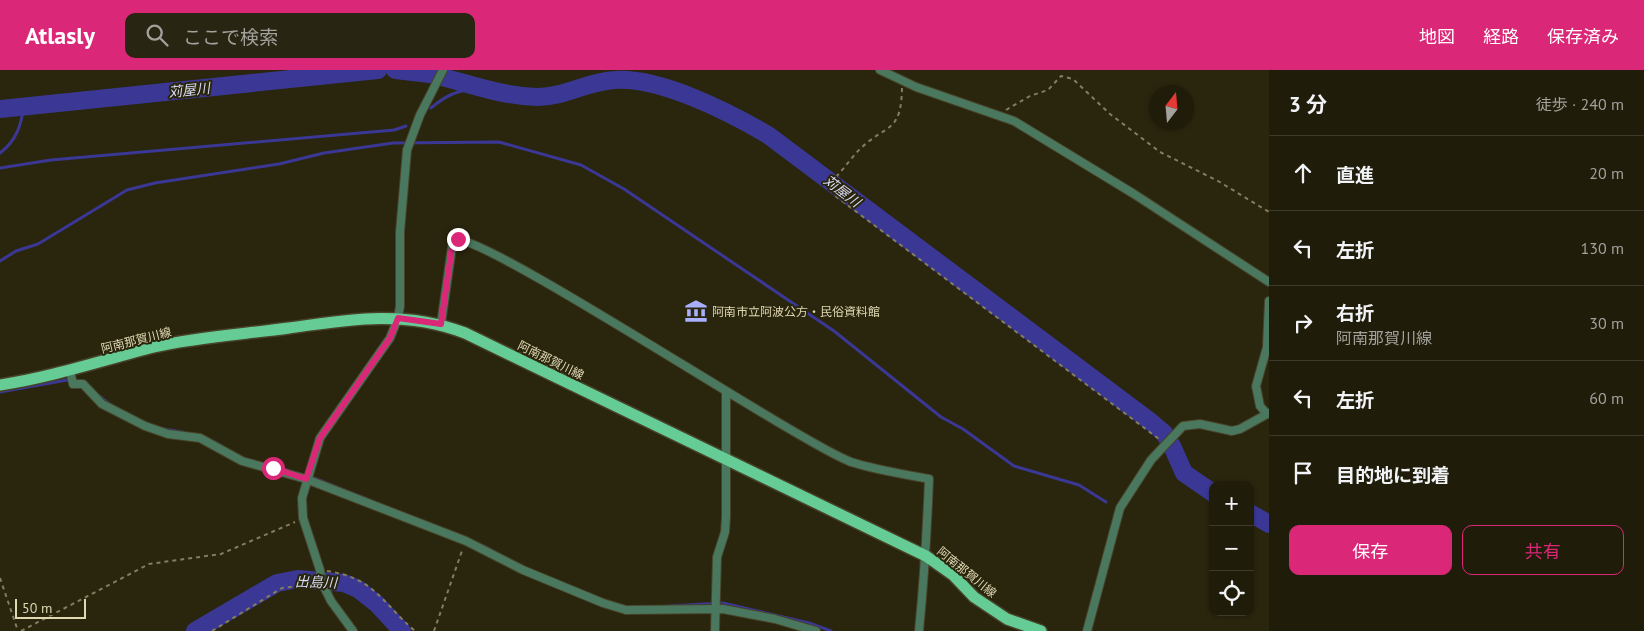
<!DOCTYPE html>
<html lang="ja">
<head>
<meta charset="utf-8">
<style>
	:root { --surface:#201c0a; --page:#282513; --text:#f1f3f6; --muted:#a2a19c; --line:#3d3a2b; --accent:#db2777 }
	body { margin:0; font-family:"PT Sans","Noto Sans JP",sans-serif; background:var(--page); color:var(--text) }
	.controls { position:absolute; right:15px; bottom:15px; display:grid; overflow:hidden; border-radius:10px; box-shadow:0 1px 4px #0004 }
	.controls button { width:45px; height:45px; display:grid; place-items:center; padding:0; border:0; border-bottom:1px solid var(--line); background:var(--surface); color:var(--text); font:25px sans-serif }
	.compass { position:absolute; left:1149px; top:15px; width:45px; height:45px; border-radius:50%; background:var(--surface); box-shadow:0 1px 4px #0004; rotate:16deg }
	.scale { position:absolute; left:15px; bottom:12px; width:71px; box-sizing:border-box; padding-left:5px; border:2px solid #dfd8b3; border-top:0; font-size:14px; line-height:18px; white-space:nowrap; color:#dfd8b3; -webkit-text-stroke:4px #2a250d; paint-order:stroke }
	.stop { position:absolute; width:15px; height:15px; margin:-11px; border:4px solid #db2777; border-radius:50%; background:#fff }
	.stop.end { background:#db2777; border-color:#fff; box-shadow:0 1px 5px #0008 }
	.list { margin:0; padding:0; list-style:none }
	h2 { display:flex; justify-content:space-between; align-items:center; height:65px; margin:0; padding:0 20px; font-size:21px }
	h2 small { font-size:16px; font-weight:400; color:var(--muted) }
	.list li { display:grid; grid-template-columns:32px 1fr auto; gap:15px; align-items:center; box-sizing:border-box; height:75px; padding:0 20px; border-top:1px solid var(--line) }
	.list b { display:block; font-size:19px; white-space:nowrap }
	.list p { margin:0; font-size:16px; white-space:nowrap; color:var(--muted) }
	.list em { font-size:16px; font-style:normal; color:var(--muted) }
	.actions { display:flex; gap:10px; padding:15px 20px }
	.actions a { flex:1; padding:11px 0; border:1px solid var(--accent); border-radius:10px; text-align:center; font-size:18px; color:var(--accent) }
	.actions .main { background:var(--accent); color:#fff }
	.icon { flex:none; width:28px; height:28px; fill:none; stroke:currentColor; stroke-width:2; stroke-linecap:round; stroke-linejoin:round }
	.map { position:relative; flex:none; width:1269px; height:561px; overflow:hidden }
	header { display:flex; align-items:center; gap:30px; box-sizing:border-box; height:70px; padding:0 25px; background:var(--accent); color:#fff }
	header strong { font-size:24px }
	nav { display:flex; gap:28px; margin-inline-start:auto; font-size:18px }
	.search { width:350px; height:45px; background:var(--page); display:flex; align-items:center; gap:12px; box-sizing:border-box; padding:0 18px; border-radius:10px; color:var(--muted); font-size:19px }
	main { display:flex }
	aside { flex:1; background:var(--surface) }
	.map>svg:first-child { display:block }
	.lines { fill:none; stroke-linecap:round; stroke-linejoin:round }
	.stream { stroke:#3a3894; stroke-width:3 }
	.river { stroke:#3a3894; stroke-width:18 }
	.minor-casing { stroke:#474228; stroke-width:10 }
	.primary-casing { stroke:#474228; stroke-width:14 }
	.path { stroke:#837d5f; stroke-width:2; stroke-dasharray:4 4; stroke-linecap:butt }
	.minor { stroke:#49785e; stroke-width:8 }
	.primary { stroke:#65cc96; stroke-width:11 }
	.route { stroke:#db2777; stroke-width:6 }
	.labels { text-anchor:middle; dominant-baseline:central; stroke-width:4; stroke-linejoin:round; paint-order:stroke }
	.poi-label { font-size:12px; fill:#dfd8b3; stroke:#2a250d; text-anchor:start }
	.street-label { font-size:12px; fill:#dfd8b3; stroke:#2a250d }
	.water-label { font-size:14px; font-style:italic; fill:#d9ddf6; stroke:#2a250d }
</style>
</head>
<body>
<header>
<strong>Atlasly</strong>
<div class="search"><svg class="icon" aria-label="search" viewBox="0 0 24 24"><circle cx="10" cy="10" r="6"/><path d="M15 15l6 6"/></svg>ここで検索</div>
<nav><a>地図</a><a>経路</a><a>保存済み</a></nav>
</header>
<main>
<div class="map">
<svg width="1269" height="561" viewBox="0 0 1269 561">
	<rect width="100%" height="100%" fill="#2a250d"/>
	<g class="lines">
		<path class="stream" d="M431 38C446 25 457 21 476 18
			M0 83C16 71 21 56 24 36
			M0 98 51 90 394 60 406 56
			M0 191 16 181 38 174 127 120 155 113 279 94 324 83 393 73 499 72 581 95 624 119 834 261 941 347 963 359 1014 396 1079 415 1106 432
			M0 322 67 310 83 311
			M98 325 111 335
			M164 359 183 362
			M201 365 222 376
			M265 394 314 408 372 431
			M484 476 499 484
			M669 536 723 533 809 553 831 561"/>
		<path class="river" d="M395 0C406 2 418 2 429 4 466 12 499 26 537 27 566 27 588 11 615 10 660 7 729 42 768 65L1151 352 1164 363 1172 376 1184 403 1213 423
			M0 39 378 0
			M1250 443 1269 454
			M195 561 277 513 298 509 344 513 358 519 377 534 402 561"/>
		<defs>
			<path id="minor" d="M880 0 916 17 1014 51 1134 124 1269 212
				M441 254 452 177 454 170C480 160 794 370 851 392 876 400 903 404 929 409 927 460 924 510 919 561
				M70 301 73 314H83L102 334 145 356 168 364 200 368 242 391 306 409 466 471 523 500 603 533 626 540 723 539 775 549 816 561
				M1266 343 1260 336 1256 316 1267 277 1269 231
				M353 561 331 531 322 513 320 500 303 448 302 428 320 368 390 268 398 248 400 236V162L407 80 420 45 443 0
				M715 561 717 487 725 462 726 447V322
				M1087 561 1120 438 1151 390 1183 356 1200 354 1232 361 1240 359 1269 343"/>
			<path id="primary" d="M0 315C53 307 103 290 154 277 196 267 246 264 289 258 351 249 405 240 465 263L926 486 953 505 974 527 1007 549 1041 561"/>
		</defs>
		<use href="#minor" class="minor-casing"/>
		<use href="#primary" class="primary-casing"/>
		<path class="path" d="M902 18C901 64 887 53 860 79 852 87 845 97 837 106L838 112 834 125 1159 369
			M1006 40 1030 26 1048 20 1061 6 1073 9 1110 44 1160 82 1218 111 1269 142
			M327 501C375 508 382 533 415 561
			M0 508 18 561
			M21 561 149 494 221 484 295 452
			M212 561 282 518 291 517 314 518
			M434 561 463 478"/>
		<use href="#minor" class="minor"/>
		<use href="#primary" class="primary"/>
	</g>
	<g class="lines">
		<path class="route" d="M273 398 306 409 320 368 390 268 398 248 441 254 452 177 454 170 458 169"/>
	</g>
	<defs>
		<symbol id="museum-bare" viewBox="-9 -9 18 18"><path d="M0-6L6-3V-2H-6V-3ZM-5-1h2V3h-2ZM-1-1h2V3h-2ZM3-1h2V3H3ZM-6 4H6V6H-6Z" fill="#a8b0fc" stroke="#2a250d" stroke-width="2.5" paint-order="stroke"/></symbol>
	</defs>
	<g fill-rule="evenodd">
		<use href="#museum-bare" x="680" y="225" width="32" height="32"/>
	</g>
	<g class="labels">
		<g class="poi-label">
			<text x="712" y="241">阿南市立阿波公方・民俗資料館</text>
		</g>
		<g class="street-label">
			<text transform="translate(136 270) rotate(-14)">阿南那賀川線</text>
			<text transform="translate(551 290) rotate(26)">阿南那賀川線</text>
			<text transform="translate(967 502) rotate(39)">阿南那賀川線</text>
		</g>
		<g class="water-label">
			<text transform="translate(189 20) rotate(-6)">苅屋川</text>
			<text transform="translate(842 121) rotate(37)">苅屋川</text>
			<text transform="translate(316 512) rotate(2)">出島川</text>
		</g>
	</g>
</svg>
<div class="controls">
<button>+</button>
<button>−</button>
<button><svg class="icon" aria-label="locate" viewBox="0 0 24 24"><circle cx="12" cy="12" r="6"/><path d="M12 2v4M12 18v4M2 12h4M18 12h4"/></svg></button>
</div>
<svg class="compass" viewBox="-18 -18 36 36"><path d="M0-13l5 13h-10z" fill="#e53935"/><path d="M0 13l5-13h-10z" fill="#a2a19c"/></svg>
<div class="scale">50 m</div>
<div class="stop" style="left:273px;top:398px"></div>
<div class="stop end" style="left:458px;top:169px"></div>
</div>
<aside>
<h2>3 分<small>徒歩 · 240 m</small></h2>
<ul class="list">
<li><svg class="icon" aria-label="ahead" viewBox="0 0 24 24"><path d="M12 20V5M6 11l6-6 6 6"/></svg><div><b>直進</b></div><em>20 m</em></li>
<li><svg class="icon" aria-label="left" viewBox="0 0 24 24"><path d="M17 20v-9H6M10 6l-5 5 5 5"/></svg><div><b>左折</b></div><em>130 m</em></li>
<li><svg class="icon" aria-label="right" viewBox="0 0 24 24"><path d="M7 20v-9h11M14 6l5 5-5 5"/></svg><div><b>右折</b><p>阿南那賀川線</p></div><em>30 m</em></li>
<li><svg class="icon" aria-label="left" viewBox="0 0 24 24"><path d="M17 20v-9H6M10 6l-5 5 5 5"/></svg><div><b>左折</b></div><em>60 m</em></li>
<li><svg class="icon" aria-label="arrive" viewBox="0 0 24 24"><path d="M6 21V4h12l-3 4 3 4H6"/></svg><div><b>目的地に到着</b></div></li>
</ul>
<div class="actions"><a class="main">保存</a><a>共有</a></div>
</aside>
</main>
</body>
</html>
